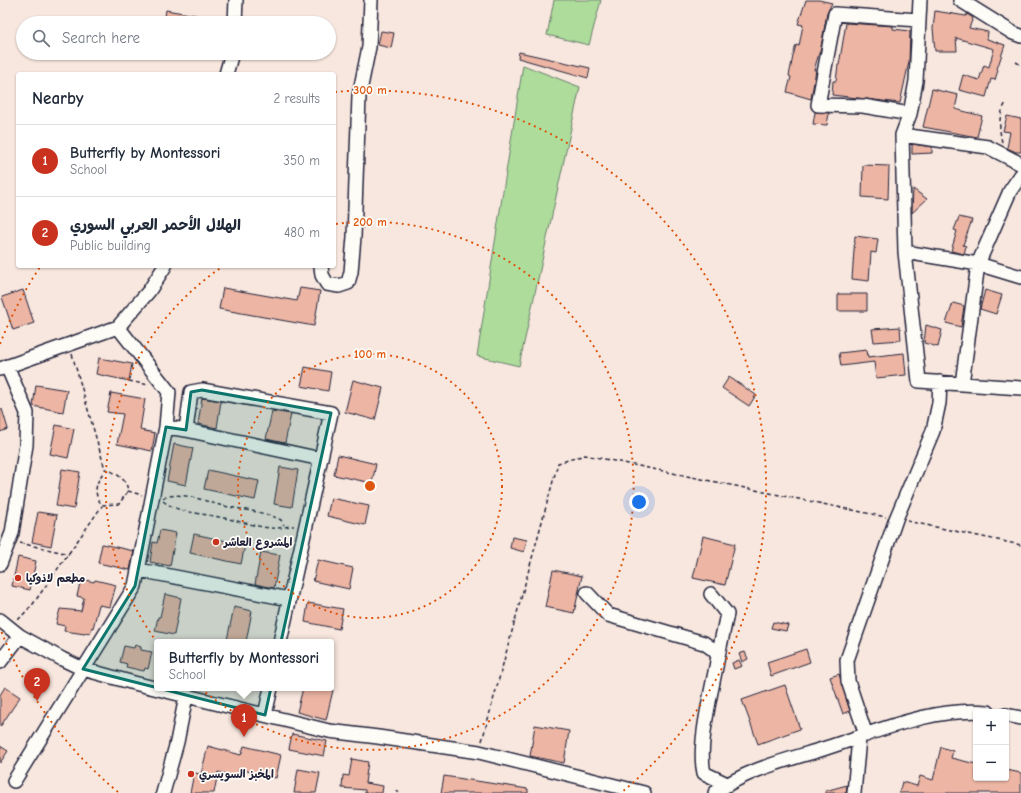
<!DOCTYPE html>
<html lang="en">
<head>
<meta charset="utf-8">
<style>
	:root { --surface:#fff; --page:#f2f2f3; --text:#1f2937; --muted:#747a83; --line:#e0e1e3; --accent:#c8321e }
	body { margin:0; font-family:"Comic Neue","Playpen Sans Arabic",sans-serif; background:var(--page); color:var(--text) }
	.controls { position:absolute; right:12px; bottom:12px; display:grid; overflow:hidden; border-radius:4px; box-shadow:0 1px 3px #0004 }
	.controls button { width:36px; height:36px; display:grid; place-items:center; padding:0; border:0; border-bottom:1px solid var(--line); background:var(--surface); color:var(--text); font:20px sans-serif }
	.you { position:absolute; left:639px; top:502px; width:14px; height:14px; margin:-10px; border:3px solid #fff; border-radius:50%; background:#1a73e8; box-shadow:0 0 0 6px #1a73e833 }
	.badge { display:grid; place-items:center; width:26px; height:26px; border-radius:50%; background:var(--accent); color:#fff; font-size:13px; font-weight:700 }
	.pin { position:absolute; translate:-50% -33px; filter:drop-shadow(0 1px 2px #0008) }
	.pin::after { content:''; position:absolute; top:21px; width:14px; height:12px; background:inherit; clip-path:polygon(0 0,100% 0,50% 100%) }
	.popup { position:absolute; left:154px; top:639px; width:180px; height:52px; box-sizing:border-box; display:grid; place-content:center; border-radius:4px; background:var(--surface); filter:drop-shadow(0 1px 3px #0005); font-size:13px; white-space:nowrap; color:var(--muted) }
	.popup b { font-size:15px; color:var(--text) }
	.popup::after { content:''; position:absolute; left:50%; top:100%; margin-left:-8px; border:8px solid transparent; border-top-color:var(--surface) }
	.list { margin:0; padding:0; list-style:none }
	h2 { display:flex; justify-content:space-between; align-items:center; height:52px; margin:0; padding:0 16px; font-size:17px }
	h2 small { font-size:13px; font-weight:400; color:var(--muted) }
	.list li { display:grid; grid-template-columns:26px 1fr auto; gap:12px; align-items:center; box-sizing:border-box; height:72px; padding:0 16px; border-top:1px solid var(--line) }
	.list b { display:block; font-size:15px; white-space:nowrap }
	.list p { margin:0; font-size:13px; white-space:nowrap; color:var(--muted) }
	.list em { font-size:13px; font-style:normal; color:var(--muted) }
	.icon { flex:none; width:22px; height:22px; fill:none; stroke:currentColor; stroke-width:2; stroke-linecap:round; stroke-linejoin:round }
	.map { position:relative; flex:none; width:1021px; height:793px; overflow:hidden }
	.search { position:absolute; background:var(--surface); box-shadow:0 1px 3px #0004; left:16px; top:16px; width:320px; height:44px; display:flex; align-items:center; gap:10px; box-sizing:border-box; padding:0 14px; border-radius:22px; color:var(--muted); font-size:15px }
	.panel { position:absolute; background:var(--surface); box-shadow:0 1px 3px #0004; left:16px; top:72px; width:320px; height:196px; border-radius:4px }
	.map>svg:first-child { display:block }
	.green { fill:#addc9b; stroke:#687f6b }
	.building { fill:#edb5a3; stroke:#22223b }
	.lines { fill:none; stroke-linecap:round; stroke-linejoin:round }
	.minor-casing { stroke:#22223b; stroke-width:16 }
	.path { stroke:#22223b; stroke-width:1.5; stroke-dasharray:4 3; stroke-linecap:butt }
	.minor { stroke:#fdfcf7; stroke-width:13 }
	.marked { fill:#0f766e; fill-opacity:0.2; stroke:#0f766e; stroke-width:3; stroke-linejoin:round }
	.ring { fill:none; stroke:#de560e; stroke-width:2; stroke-dasharray:2 4 }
	.poi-dot { fill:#c8321e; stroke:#fdfcf7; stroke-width:1.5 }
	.labels { text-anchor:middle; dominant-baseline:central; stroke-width:3.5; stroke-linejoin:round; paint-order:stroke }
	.poi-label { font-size:11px; font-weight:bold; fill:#22223b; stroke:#fdfcf7; text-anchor:start }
	.centre { fill:#de560e; stroke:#fdfcf7; stroke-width:2 }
	.ring-label { font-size:12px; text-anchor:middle; font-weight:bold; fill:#de560e; stroke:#fdfcf7; stroke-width:3.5; stroke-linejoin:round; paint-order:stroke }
</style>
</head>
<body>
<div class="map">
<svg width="1021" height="793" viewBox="0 0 1021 793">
	<rect width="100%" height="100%" fill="#f8e7de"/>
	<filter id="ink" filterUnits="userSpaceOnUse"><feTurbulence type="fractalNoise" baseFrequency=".025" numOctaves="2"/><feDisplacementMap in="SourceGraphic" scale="8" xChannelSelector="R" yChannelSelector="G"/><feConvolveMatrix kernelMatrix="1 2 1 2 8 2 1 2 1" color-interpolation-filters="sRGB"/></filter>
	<g filter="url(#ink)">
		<path class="green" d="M554 0H601L589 45 547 35Z
			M523 65 580 87 519 366 477 356Z"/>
		<path class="building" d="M806 0H819L832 3 827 13 821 47 814 70H816L811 99 787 92 791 77 789 76 793 56 796 45 799 46 803 25 798 24Z
			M166 10 218 19V23H164Z
			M935 11 966 16 967 14 973 18 969 28 988 32 987 39 1005 45 997 69 998 70 995 80 991 79 986 97 959 90 963 75 979 80 984 65 989 67 994 49 956 38 957 51H935L933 28Z
			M846 23 893 26V29L910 31 909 62 900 103 832 95 833 81H836L838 65H839Z
			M381 31 394 33 391 48 378 45Z
			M519 52 590 68 588 78 518 58Z
			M932 89 958 95 955 109 982 116 977 137 923 127Z
			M815 112 829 113 827 125 813 124Z
			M1007 116 1021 119V152H1016L1007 148 1010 132 1003 131Z
			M912 144 932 147V153L912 154Z
			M863 165 889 166 888 199 862 197Z
			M913 189 927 199 912 213Z
			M959 217 972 220 963 245 966 246 964 254 951 251 957 231 954 230Z
			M855 236 878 239 876 253 871 252 869 281 852 279Z
			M223 288 297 301 300 288 320 291 314 326 219 309Z
			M23 290 34 323 13 330 2 297Z
			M985 290 1002 295 996 314 980 309Z
			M838 294H867V311H838Z
			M953 303 964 306 961 327 946 323Z
			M926 325 942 330 938 347 924 343Z
			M900 327 901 340 874 342 872 329Z
			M867 350 868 357 904 353 906 375 876 378 874 362 841 366 839 353Z
			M99 358 132 364 129 381 96 374Z
			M305 367 331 372 328 391 301 386Z
			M729 377 756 395 749 406 722 388Z
			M353 380 383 388 375 420 345 412Z
			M36 385 67 390 63 412 33 406Z
			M111 393 145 399 140 430 155 433 152 451 117 444 123 414 107 412Z
			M202 398 221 401 217 428 198 424Z
			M0 409H2L8 429 0 432Z
			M272 411 291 414 285 443 266 439Z
			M56 425 74 429 68 458 50 454Z
			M174 444 193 448 186 485 167 481Z
			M338 455 376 464 372 483 334 475Z
			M280 467 298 470 292 507 274 504Z
			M62 469 80 472 74 509 56 506Z
			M208 470 259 481 255 500 204 489Z
			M331 498 369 506 365 525 327 516Z
			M38 512 57 515 51 546 32 542Z
			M160 530 176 533 170 566 150 562 153 542 157 543Z
			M194 534 245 545 241 564 190 553Z
			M703 536 735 544 725 585 693 578Z
			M512 537 527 540 524 552 510 548Z
			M102 544 134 551 130 570 98 563Z
			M261 552 280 555 274 588 255 584Z
			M18 557 36 561 30 590 12 586Z
			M318 560 353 568 349 589 313 581Z
			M553 570 582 576 574 613 545 607Z
			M81 579 94 582 95 580 116 585 110 607 99 605 93 628 92 627 90 634 85 633V634L64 631 65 626 56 624 60 609 81 611 84 598 77 596Z
			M165 594 181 598 174 635 155 631 158 617H160Z
			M308 603 343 609 339 629 305 622Z
			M234 607 252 611 246 642 227 640Z
			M773 622 788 625 786 631 771 628Z
			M135 645 141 647V650L152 652 148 669 145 668 144 671 126 667 127 664 120 662 124 646 134 648Z
			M806 649 810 662 771 676 767 662Z
			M745 652 748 659 742 662 739 654Z
			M739 660 742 666 734 669 732 663Z
			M839 674 850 711 843 714 830 677Z
			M785 685 800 729 758 744 742 700Z
			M5 687 20 697 0 727V695Z
			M303 688H324L333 690 326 720 297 712Z
			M535 725 569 731 564 763 530 756Z
			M292 734 327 741 324 756 289 749Z
			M0 746 8 751 0 763Z
			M208 746 241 755 244 746 281 755 276 778 239 769 237 777 218 772 214 793H190L194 773 201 774Z
			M941 747 953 751 951 758 976 764V778H1006V770L1021 773V793H899L902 782 917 786 920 776 933 780Z
			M352 759 368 762 365 783 383 786 382 793H365V790L342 788 343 775 349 776Z
			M298 769 320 773 316 793H294Z
			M444 776 528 789V793H441Z
			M847 785 846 793H826L825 791Z"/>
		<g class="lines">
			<defs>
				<path id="minor" d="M920 0 916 81 910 114 902 135 905 252 919 381 1021 388
					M960 0 1013 33 1021 36
					M235 23 236 0
					M226 74 232 53
					M910 114 863 106 818 105 835 14 918 20
					M902 135 988 147 1021 164
					M905 252 978 264 1021 277
					M321 266 322 275 327 284 339 286 348 283 351 272 354 237 359 96 369 47 371 0
					M118 327 149 291 165 266
					M0 369 118 327 169 392 166 427
					M962 384 978 264 1010 191 1021 175
					M186 430 321 459
					M0 564 12 533 26 445 27 413 7 366
					M139 570 289 599
					M587 593 608 615 704 643 714 650 718 656C713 687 697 744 704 773L727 784
					M711 594 727 614 718 656
					M0 620 20 636 62 659 83 669 134 683 329 731 378 737 479 752 644 793
					M0 662 20 636
					M265 715 271 688
					M1006 715 1021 718
					M866 735 848 681 847 660 896 519 933 431 939 403 940 382
					M14 781 135 586 166 427 186 430 191 392 202 390 331 413 280 642
					M163 793 177 742 186 696
					M715 793C747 769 788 760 826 748 879 731 932 707 988 712
					M854 793 859 738"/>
			</defs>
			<use href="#minor" class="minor-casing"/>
			<path class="path" d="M1016 62 1021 65
				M1002 142C999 129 998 115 1006 103
				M72 354 105 469C115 472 127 479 128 491L119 504 102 505C93 494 95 484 103 473
				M129 381 149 385
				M128 491 142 495
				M163 498C183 490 205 502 224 506 243 510 263 511 281 520L284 525
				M163 501C178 513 200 513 219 517 236 520 253 526 270 528 278 529 286 526 294 526
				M907 521 1021 545
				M20 543 69 554
				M18 620 33 604 102 506
				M482 741 558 463 585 455 886 517
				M396 790 399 793"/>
			<use href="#minor" class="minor"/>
		</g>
	</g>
	<path class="marked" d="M202 390 331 413 265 715 83 669 135 586 166 427 186 430 191 392Z"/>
	<g class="ring">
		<circle cx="370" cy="486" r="132"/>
		<path d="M336 224A264 264 0 1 1 222 267"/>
		<path d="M118 792A396 396 0 0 1 0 628M0 344A396 396 0 0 1 40 267M335 92A396 396 0 0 1 622 792"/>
	</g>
	<g class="poi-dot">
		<circle cx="216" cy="542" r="4"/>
		<circle cx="18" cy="578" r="4"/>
		<circle cx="191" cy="774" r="4"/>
	</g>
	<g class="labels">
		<g class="poi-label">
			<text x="224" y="542">المشروع العاشر</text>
			<text x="26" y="578">مطعم لاذوكيا</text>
			<text x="199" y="774">المخبز السويسري</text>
		</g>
	</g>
	<circle cx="370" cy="486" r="6" class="centre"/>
	<g class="ring-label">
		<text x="370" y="94">300 m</text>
		<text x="370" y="226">200 m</text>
		<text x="370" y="358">100 m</text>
	</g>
</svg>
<div class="controls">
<button>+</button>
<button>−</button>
</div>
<div class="you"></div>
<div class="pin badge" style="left:244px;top:737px">1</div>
<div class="popup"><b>Butterfly by Montessori</b>School</div>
<div class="pin badge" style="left:37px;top:701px">2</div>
<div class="search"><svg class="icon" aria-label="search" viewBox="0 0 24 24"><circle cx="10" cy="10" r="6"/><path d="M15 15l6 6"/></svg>Search here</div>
<section class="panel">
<h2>Nearby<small>2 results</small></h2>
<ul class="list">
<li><span class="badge">1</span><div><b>Butterfly by Montessori</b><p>School</p></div><em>350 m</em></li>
<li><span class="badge">2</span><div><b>الهلال الأحمر العربي السوري</b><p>Public building</p></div><em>480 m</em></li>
</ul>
</section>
</div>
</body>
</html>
